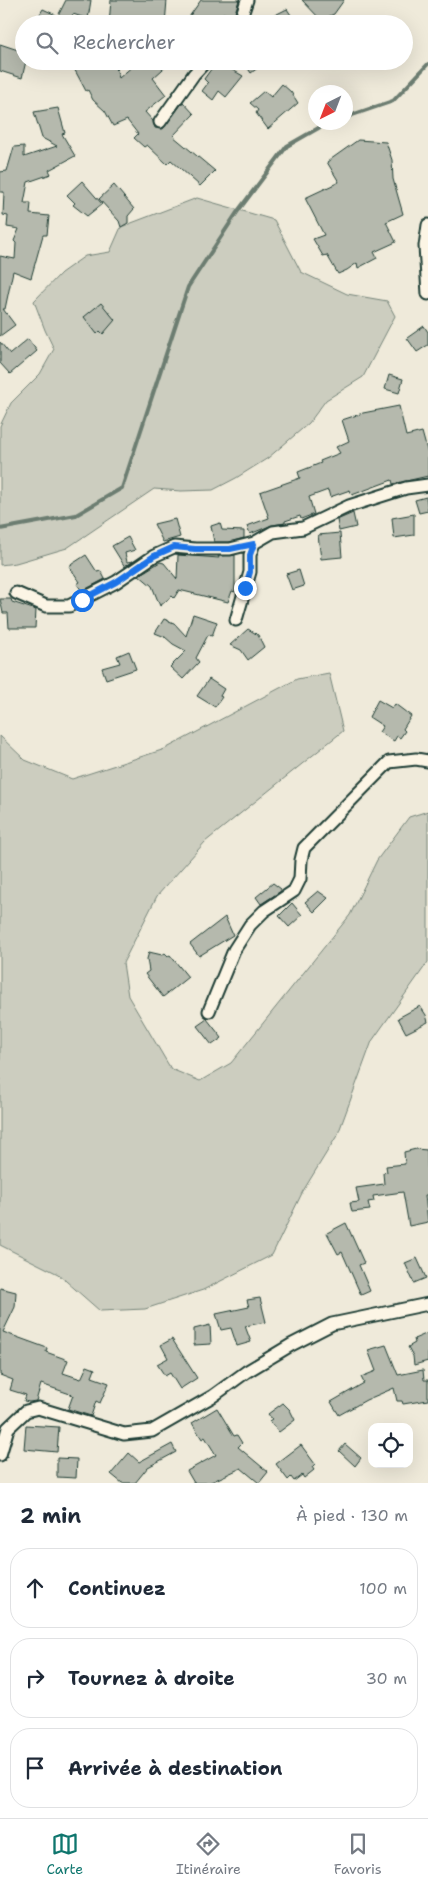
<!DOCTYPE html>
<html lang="fr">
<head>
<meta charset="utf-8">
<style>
	:root { --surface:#fff; --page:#f2f2f3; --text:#1f2937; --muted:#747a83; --line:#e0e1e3; --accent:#0f766e }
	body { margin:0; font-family:"Shantell Sans",sans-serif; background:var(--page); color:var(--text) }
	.controls { position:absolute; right:15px; bottom:15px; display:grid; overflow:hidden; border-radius:10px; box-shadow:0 5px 20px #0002 }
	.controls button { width:45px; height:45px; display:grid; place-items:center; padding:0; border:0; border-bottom:1px solid var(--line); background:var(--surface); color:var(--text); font:25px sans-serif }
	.compass { position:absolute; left:308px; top:85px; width:45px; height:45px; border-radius:50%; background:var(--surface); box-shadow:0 5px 20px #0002; rotate:222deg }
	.stop { position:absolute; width:15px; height:15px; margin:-11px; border:4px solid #1a73e8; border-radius:50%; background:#fff }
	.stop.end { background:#1a73e8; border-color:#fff; box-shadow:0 1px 5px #0008 }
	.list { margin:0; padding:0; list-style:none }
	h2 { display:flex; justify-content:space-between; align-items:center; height:65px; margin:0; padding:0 20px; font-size:21px }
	h2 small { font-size:16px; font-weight:400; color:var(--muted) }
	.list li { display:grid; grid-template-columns:32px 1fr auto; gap:15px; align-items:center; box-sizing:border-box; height:80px; margin:0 10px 10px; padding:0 10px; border:1px solid var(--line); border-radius:20px }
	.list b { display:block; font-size:19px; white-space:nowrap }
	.list em { font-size:16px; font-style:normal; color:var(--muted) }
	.icon { flex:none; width:28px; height:28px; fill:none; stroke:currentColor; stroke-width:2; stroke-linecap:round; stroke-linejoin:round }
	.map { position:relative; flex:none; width:428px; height:1483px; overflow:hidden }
	.search { position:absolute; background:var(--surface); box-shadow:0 5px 20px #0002; left:15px; right:15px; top:15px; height:55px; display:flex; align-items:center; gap:12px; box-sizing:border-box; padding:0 18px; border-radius:28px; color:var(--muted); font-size:19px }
	.sheet { height:335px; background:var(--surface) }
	nav { display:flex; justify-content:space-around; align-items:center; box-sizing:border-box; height:70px; border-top:1px solid var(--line); background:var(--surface); font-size:14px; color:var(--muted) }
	nav a { display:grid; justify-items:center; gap:2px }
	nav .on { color:var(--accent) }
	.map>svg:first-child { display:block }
	.green { fill:#cccdbf; stroke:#76857a }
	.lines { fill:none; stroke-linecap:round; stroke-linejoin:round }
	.stream { stroke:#6c7d71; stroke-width:4 }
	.building { fill:#b5b9ad; stroke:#1f3d34 }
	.street-casing { stroke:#1f3d34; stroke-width:15 }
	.street { stroke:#fcf5e5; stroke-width:11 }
	.route { stroke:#1a73e8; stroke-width:6 }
</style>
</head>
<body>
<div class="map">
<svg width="428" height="1483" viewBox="0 0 428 1483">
	<rect width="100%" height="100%" fill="#efeada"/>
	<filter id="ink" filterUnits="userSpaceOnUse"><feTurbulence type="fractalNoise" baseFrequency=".02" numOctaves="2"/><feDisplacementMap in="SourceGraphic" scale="10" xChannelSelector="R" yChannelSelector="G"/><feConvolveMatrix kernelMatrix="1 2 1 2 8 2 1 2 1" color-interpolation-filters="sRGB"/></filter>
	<g filter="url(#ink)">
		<path class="green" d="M197 198 274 220 301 272 347 294 387 301 395 316 363 377 326 400 309 423 268 458 236 478 213 490 181 491 154 489 67 548 16 563 0 565V426L11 403 40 374 54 349 45 330 34 301 61 273 85 256 110 252 121 227Z
			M329 673 343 731 205 842 157 896 123 963 128 996 171 1069 200 1081 231 1063 350 915 377 860 409 817 428 811V962L372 1041 338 1134 303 1191 272 1255 203 1290 145 1309 100 1311 58 1274 0 1245V736L25 760 72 779 165 749 297 679Z"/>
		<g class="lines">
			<path class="stream" d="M346 117 393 101 428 64
				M0 529 76 515 122 488 188 287 238 211 287 146 329 122"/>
		</g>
		<path class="building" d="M66 0H91L88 19 73 14 71 21 76 24H34L43 9 58 16Z
			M111 0H167L165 24H109Z
			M201 0H239L234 16 223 13 220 24H184Z
			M302 0H344L334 14 321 20Z
			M287 9 297 24H257Z
			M0 44 24 52V61H26L22 78 0 71Z
			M70 61H114L119 78 134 65V61H172L153 78 166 95 145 112 153 121 155 128 163 129 183 102 194 114 173 136 215 171 200 186 171 160 167 164 147 145 144 147 134 138 138 134 127 120 113 126 105 111 93 100 88 90 86 91Z
			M217 61 243 76 226 97 219 91 213 100 202 91 208 83 204 79Z
			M243 61H267L251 73Z
			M282 84 291 92 298 103 268 129 256 113 258 110 250 103 264 91 271 97Z
			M58 108 65 133 62 134 75 156 49 170 51 174 28 182 24 203H31L30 214 49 216 47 235H43L31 278 13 271 5 309H3L15 325 0 336V256L15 259 16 243 14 241 19 229 7 227 8 216 3 215 4 192H0V172L7 171 14 147 24 146V157L57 146 42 138 34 112Z
			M358 140 386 142 392 160 393 179 403 214 386 222 396 242 374 252 377 258 358 268 357 263 347 270 338 274 327 255 323 256 313 239 324 235 305 198 339 182 327 162Z
			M82 181 102 204 87 216 73 205 75 203 67 195Z
			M114 185 134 209 128 216V223L121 227 119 221 99 199Z
			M101 303 115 320 103 334 100 331 97 334 84 317Z
			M424 326 428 332V345L417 352 407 338Z
			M28 339 37 351 10 374 0 363V342L10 354Z
			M389 375 403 379 399 393 385 389Z
			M399 406 406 436 422 432 428 454V476L393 484 392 480 352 495 350 490 330 497 328 490 309 497 314 514 301 519 300 516 285 521V523L272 525 250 534 247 526 269 518 260 492 300 478 298 472 321 463 320 461 340 453 336 447 349 441 342 420 363 413Z
			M426 497 428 511 419 513 415 500Z
			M353 513 356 527 339 531 337 520Z
			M414 514V535L394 538 392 518Z
			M175 519 180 537 163 542 154 524Z
			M220 523 222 530 244 531V538L229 542H214L211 526Z
			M340 533 342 557 321 559 318 535Z
			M128 537 135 550 125 553 127 562 133 561 128 565 127 564 125 567 112 546Z
			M86 555 97 572 101 571 105 579 82 591 77 584 80 582 69 566Z
			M178 555 219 558 218 556 235 555V592L232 591 228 602 179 590 174 598 172 596 160 606 152 586 139 575 160 562 164 563 177 579Z
			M299 570 304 586 292 590 286 574Z
			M0 599H11L12 602 36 610 35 628H9L8 613H3Z
			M193 614 217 622 212 636 208 635 196 658 199 662 183 679 170 667 186 651 173 644 165 637 155 633 164 619 174 623 186 636Z
			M248 629 258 635 264 647 248 660 241 650 230 645Z
			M129 651 136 669 106 679 102 668 120 663 117 656Z
			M209 679 224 689 220 696 222 697 215 707 197 696Z
			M378 700 392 708 395 704 411 716 403 729 405 731 400 738 397 736 394 741 379 732 383 726 369 717Z
			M273 883 281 889V891L261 904 256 897Z
			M318 891 328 898 314 912 305 902Z
			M292 903 302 915 289 927 279 916Z
			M225 917 233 935 199 956 190 944Z
			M149 952 162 955 165 953 168 956 170 955 188 977 163 997 145 974 149 971 147 959Z
			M420 1006 426 1015 428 1022 406 1033 398 1018Z
			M207 1019 222 1038 212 1045 197 1026Z
			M416 1149 427 1150 428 1195H425L428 1222 409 1226 403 1192 373 1196 374 1201 368 1202 370 1210 352 1212 350 1203 359 1202 356 1188 384 1184 383 1173 387 1172 386 1166 405 1164 404 1152Z
			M346 1223 364 1263 359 1265 370 1291 361 1295 342 1252 338 1254 327 1233Z
			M417 1258 426 1278 414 1283 405 1263Z
			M0 1288 16 1292 15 1307 3 1332 47 1348 46 1352 68 1360 63 1373 81 1379 87 1366 95 1369 92 1377 109 1383 100 1403 96 1401 91 1416 68 1409 73 1395 41 1384 36 1401 29 1402 24 1401 26 1395 10 1390 13 1380 0 1375Z
			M260 1298 266 1322 245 1326 251 1342 237 1346 231 1328 221 1330 216 1314 249 1307 247 1300Z
			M210 1325 211 1344 194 1345V1329Z
			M428 1333V1361L414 1365 413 1356 408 1347 415 1343 414 1339Z
			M172 1339 197 1378 180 1389 170 1373 165 1376 157 1364 168 1358 161 1345Z
			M386 1345 398 1375 423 1370 424 1380H428V1400L403 1404 402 1401H397L394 1388 366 1400 339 1415 331 1402 364 1383 361 1377 376 1371 368 1350Z
			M283 1403 290 1410 295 1420 279 1432 269 1421 272 1419 268 1414Z
			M217 1408 234 1436 237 1435 242 1443 238 1447 268 1472 259 1483 241 1468 209 1483H194L187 1471 216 1455 205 1437 202 1439 192 1423Z
			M26 1425 59 1427 57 1452 24 1449Z
			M172 1444 176 1452 148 1467 135 1483H122L111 1474 129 1453 139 1462Z
			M345 1444 361 1458 355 1466 339 1451Z
			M301 1445 315 1464 312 1467 314 1470 304 1478 302 1475 294 1481 291 1477 288 1480 276 1464Z
			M57 1458 77 1459 76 1478 57 1477Z"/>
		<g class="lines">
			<defs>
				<path id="street" d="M239 24 247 0
					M160 122 194 74 206 61
					M428 225 425 246 428 294
					M16 593 46 606H69L116 582 154 556 174 547 195 549H230L254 543
					M236 620 250 572V555L254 543 273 532 303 528 349 506 406 488 428 485
					M209 1011 234 950 250 925 264 911 294 891 300 879 301 860 304 848 389 762 416 759 428 761
					M0 1455 8 1428 26 1411 38 1408 124 1434 152 1431 213 1396 246 1372 291 1345 332 1324 428 1304"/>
			</defs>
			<use href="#street" class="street-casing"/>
			<use href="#street" class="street"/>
		</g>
	</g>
	<g class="lines" filter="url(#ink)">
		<path class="route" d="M82 600 116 582 154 556 174 547 195 549H230L254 544 250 555V572L245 588"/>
	</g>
</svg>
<div class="controls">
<button><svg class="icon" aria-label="locate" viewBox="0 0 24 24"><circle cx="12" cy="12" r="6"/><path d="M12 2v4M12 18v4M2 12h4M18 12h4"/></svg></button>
</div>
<svg class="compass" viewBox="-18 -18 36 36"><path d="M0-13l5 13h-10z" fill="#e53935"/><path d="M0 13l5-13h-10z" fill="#747a83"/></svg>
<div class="stop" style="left:82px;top:600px"></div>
<div class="stop end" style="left:245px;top:588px"></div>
<div class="search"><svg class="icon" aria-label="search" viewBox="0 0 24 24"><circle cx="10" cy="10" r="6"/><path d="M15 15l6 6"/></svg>Rechercher</div>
</div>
<section class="sheet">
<h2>2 min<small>À pied · 130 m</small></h2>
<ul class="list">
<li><svg class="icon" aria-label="ahead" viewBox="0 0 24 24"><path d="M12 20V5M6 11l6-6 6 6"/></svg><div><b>Continuez</b></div><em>100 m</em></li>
<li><svg class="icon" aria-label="right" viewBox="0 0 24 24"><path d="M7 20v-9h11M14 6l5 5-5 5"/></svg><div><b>Tournez à droite</b></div><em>30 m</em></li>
<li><svg class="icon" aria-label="arrive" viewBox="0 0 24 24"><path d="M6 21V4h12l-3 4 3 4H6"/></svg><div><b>Arrivée à destination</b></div></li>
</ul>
</section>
<nav>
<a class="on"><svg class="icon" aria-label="map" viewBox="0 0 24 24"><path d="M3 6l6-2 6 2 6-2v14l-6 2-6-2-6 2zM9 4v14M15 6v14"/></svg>Carte</a>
<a><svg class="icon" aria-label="directions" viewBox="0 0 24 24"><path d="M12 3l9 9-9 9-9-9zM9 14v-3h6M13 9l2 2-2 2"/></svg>Itinéraire</a>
<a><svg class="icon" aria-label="saved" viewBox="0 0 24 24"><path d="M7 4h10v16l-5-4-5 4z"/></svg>Favoris</a>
</nav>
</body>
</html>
